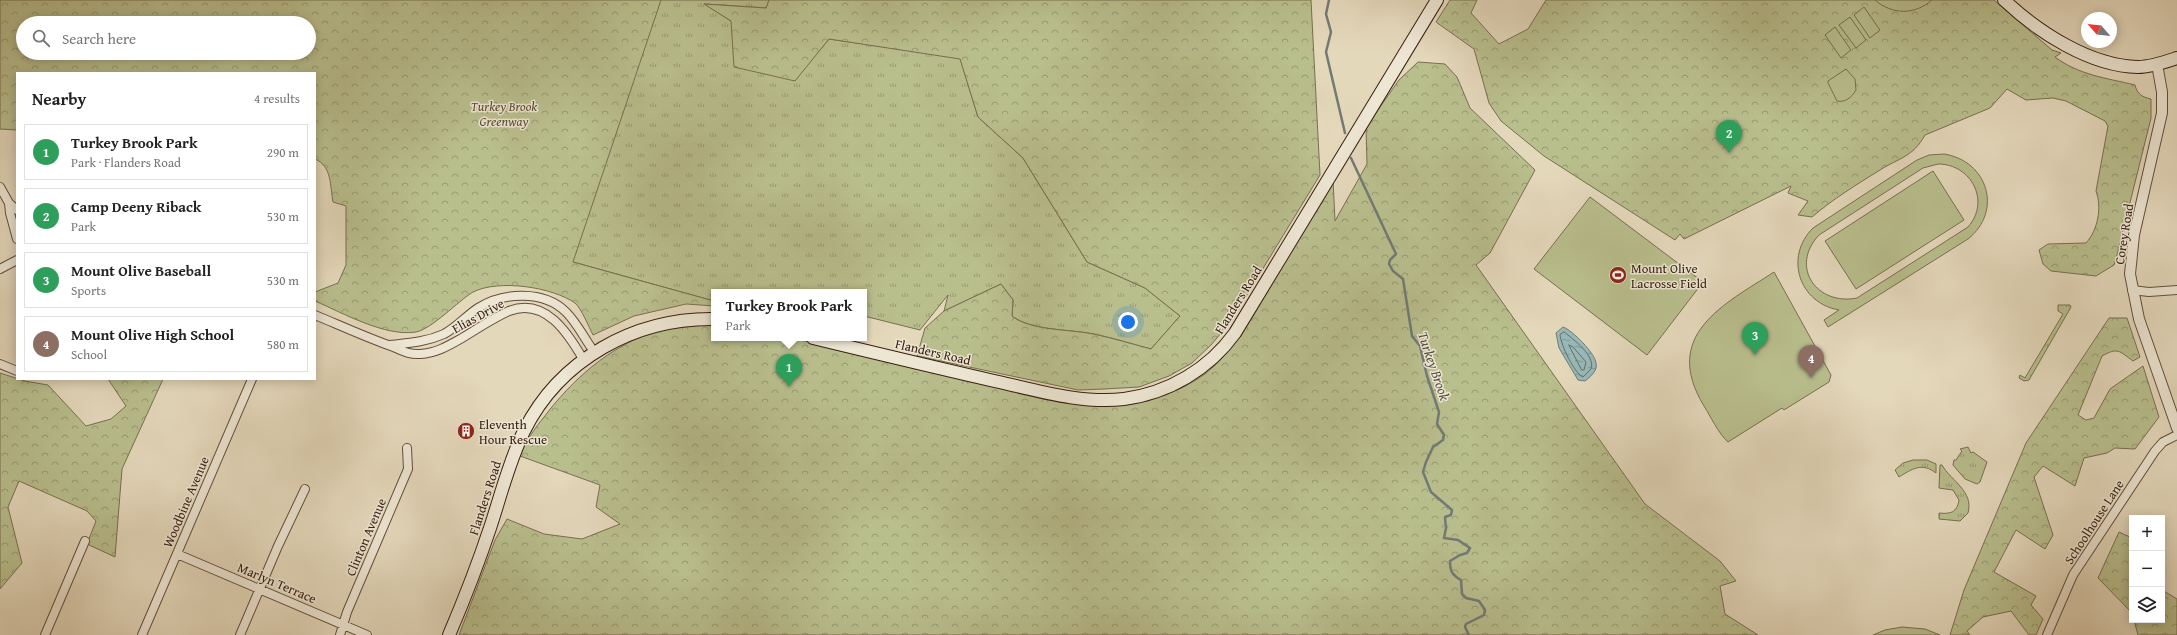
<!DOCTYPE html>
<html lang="en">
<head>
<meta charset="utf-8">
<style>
	:root { --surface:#fff; --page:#f2f2f2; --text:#222; --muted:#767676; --line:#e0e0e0; --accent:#db2777 }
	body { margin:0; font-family:"Gentium Book Plus",serif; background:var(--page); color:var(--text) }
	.controls { position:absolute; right:12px; bottom:12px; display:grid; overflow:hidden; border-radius:0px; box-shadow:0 2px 10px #0003 }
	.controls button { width:36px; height:36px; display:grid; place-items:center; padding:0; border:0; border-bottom:1px solid var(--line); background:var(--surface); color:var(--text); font:20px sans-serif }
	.compass { position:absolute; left:2081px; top:12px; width:36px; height:36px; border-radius:50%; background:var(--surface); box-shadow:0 2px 10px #0003; rotate:298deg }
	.you { position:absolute; left:1128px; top:322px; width:14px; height:14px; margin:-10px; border:3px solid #fff; border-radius:50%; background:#1a73e8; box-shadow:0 0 0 6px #1a73e833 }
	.badge { display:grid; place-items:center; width:26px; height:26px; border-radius:50%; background:var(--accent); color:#fff; font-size:13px; font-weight:700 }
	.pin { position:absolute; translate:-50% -33px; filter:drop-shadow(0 1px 2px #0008) }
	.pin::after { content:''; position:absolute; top:21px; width:14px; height:12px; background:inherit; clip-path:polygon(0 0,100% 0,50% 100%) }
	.popup { position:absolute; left:711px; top:289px; width:156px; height:52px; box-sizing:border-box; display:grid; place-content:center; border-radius:0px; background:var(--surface); filter:drop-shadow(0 1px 3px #0005); font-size:13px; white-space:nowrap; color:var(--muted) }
	.popup b { font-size:15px; color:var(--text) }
	.popup::after { content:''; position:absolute; left:50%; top:100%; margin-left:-8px; border:8px solid transparent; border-top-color:var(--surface) }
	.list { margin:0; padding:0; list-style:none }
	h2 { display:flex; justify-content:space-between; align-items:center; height:52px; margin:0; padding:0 16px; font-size:17px }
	h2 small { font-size:13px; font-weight:400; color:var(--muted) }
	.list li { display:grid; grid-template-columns:26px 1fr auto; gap:12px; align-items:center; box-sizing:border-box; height:56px; margin:0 8px 8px; padding:0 8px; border:1px solid var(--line); border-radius:0px }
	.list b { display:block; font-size:15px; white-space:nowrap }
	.list p { margin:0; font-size:13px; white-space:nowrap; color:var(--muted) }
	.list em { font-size:13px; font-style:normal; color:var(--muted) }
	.icon { flex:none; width:22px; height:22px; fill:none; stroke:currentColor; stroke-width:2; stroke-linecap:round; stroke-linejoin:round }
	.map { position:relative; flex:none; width:2177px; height:635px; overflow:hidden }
	.search { position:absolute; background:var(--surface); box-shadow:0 2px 10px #0003; left:16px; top:16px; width:300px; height:44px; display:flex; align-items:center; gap:10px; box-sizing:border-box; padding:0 14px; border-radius:22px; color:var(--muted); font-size:15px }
	.panel { position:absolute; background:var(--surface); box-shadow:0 2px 10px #0003; left:16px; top:72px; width:300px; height:308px; border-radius:0px }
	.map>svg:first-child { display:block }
	.grass { fill:url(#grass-tufts); stroke:#786f50 }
	.forest { fill:url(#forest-crowns); stroke:#786f50; fill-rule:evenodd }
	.garden { fill:#b9be8d; stroke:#786f50; fill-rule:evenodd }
	.water { fill:url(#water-ripples); stroke:#717b75 }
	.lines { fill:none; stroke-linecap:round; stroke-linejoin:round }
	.shore { stroke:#686c64; stroke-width:1 }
	.stream { stroke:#717b75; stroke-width:2.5 }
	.minor-casing { stroke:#634e3c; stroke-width:10 }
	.tertiary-casing { stroke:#634e3c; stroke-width:12 }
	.secondary-casing { stroke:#382012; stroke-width:14 }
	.minor { stroke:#ede6d3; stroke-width:8 }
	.tertiary { stroke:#ede6d3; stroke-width:10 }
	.secondary { stroke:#ede6d3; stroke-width:12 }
	.labels { text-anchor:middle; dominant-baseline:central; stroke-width:3; stroke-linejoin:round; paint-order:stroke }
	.park-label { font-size:13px; font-style:italic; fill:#584831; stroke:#ede6d3 }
	.street-label { font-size:13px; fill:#382012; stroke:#ede6d3 }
	.poi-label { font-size:13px; fill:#382012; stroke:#ede6d3; text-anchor:start }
	.water-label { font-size:14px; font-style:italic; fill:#544e44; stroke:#ede6d3 }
</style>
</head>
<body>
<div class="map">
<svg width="2177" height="635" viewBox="0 0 2177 635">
	<defs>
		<pattern id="grass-tufts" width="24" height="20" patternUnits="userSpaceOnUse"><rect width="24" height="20" fill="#b9be8d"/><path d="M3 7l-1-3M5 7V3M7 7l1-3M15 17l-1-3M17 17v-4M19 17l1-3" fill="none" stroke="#979a72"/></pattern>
		<pattern id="forest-crowns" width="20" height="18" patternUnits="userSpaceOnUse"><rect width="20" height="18" fill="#b9be8d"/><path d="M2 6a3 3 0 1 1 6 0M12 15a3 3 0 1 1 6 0" fill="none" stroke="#979a72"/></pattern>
		<pattern id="water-ripples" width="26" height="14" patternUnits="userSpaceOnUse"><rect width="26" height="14" fill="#97b8b7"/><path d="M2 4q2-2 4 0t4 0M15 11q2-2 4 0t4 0" fill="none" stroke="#7c9593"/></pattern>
	</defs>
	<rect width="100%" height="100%" fill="#e4d8bb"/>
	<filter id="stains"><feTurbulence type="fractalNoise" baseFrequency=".005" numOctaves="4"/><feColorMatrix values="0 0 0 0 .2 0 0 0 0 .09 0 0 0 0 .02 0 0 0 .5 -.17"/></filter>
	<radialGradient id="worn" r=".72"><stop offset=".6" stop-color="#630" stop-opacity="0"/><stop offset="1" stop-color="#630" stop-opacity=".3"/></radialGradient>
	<path class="grass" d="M570 0H769L767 8 705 4 731 21 794 81 829 39 960 58 978 117 1023 158 1087 262 1145 288 1180 316 1151 349C1132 344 1113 338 1094 334 1069 329 1032 331 1012 316L1013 300 1001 284 944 311 948 295 920 330 864 316V292H714V301L573 262Z
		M2058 305H2070L2071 307 2029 380 2024 381 2019 378 2020 375 2025 378 2063 314 2058 311Z
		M1968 447 1971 453 1973 452 1987 462 1980 482 1977 484 1965 479 1953 465 1954 460H1956L1962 451 1960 449Z
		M1913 460H1927L1936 464V473C1922 462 1912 469 1899 477L1895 470 1903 463Z
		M1940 465H1942C1951 481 1974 491 1968 513L1960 521 1939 519V513C1950 514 1957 513 1959 500L1953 490 1939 488Z"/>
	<path class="forest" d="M0 0H661L573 262 714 301V306L686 304 634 316 593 335C589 327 581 308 575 303 552 287 499 279 473 292 458 301 432 329 416 332 385 337 343 313 315 301V292L338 283 346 265V206L333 202C330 186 332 166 315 159V73H17V130L0 129ZM23 23H309V53H23Z
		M769 0H1311L1320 175 1231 321 1211 345 1192 363 1169 376 1139 387 1104 389 1078 390 917 356 925 328 944 311 1001 284 1013 300 1012 316C1031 331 1069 329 1093 334 1113 338 1132 344 1151 349L1180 316 1145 288 1087 262 1023 158 978 117 960 59 829 39 795 81 734 67 731 21 704 4 766 8Z
		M1450 0H1477L1471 13 1499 44 1528 29 1546 0H1994L2052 50 2061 53 2055 57C2079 75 2106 78 2135 85 2137 94 2142 97 2151 99V118L2116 259 2114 265 2096 276 2051 271 2043 264 2039 250 2048 244 2086 243C2098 230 2102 207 2096 191L2108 126 2105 121 2066 101 2053 98 2026 100 2007 89 1990 108 1925 135C1913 157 1899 158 1880 170 1856 185 1833 199 1812 217L1798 215 1808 201 1788 193 1791 186 1684 239 1680 234 1675 240 1544 156 1501 121 1489 103 1474 49 1436 22Z
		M1418 62 1445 64 1457 77 1470 108 1535 170 1490 253 1476 265 1645 504 1720 561 1736 581 1720 586 1725 614 1758 635H459L495 540 507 519 544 534 582 539 620 524 596 507 600 485 520 456C525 442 535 428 544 417 573 379 608 348 653 332 673 325 694 326 714 325V338H793L860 354 1123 405C1152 400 1180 392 1205 374 1236 350 1255 312 1275 279 1294 245 1314 212 1333 179L1335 221 1367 164 1366 127 1399 80Z
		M2109 318H2127L2140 357 2133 361C2119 351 2118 347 2102 356L2078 415 2086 420 2094 418 2110 389 2143 366 2159 417 2135 449 2115 448 2107 453 2084 458 2075 486 2043 466 2034 477 2053 535 2045 549 2016 530 1994 572 2036 596 2031 605 2043 619 2036 635H2029L2011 611 1983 617 1967 631 1970 635H1950L1964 590 2026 443Z
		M0 373 25 381 48 385 86 426 111 419 126 406 108 379H163L122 469 115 557 87 544 96 521 87 511 19 481 8 507 22 563 0 589Z
		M2119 532 2132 538V613L2098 578Z
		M2162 590 2177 599V635H2138L2134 620H2162Z"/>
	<path class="garden" d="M1875 0H1932C1915 15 1892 15 1875 0Z
		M1864 7 1880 30 1870 38 1854 15Z
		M1850 17 1866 40 1856 48 1839 25Z
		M1835 27 1851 50 1841 58 1825 35Z
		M1846 69 1855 79 1856 90C1852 97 1845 103 1837 101L1828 83V81Z
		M1944 154C1988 161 2003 211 1968 239L1828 327 1824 320 1839 310C1799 303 1784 257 1813 228L1917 160 1929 155ZM1938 164C1971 164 1991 201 1968 227L1857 298C1817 306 1789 267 1819 235L1923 168Z
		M1933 171 1964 220 1856 289 1825 241Z
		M1590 197 1703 282 1647 355 1534 269Z
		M1774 272 1831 375 1829 382 1784 410 1782 408 1728 442C1718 433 1711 417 1704 406 1661 335 1723 305 1774 272Z
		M1902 627 1925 629 1940 635H1873L1885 630Z"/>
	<path class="water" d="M1563 327C1572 330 1595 353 1596 363 1598 371 1590 377 1585 381L1578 380 1559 348 1556 333Z"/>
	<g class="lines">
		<path class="shore" d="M1564 332C1573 339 1596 356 1591 369L1583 377C1574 373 1561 345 1560 335Z
			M1569 345 1573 347 1586 362 1584 370H1582Z"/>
		<path class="stream" d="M1329 0 1326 14 1331 32 1326 52 1345 133
			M1351 158 1396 254 1390 260 1389 264 1393 271 1403 279 1412 336 1420 346 1427 376 1439 412 1437 424 1444 435 1443 440 1433 447 1426 462 1423 472 1431 492 1452 510 1451 515 1445 517 1446 528 1444 538 1458 540 1470 548 1467 553 1460 555 1450 561C1450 571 1452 575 1461 580L1462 594 1466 598 1479 601 1485 610 1484 615 1466 624 1465 627 1469 635"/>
		<defs>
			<path id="minor" d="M0 187 9 203 17 210
				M9 203 10 213 17 239
				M0 269 17 260
				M2132 290 2149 292 2177 290
				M315 315C339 325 363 336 388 345 400 349 407 355 420 354 436 353 448 346 462 338 477 329 493 318 509 311 545 297 568 333 583 359
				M390 345C409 343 426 342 444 334 457 327 466 316 478 308 503 292 544 290 566 312 578 324 585 340 595 353
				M0 364 17 371
				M177 554 367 635
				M45 635 85 541
				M142 635 252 379
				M240 635 278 546 305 489
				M340 635 347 612 408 469 407 448
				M2047 635 2073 575 2155 451 2163 442 2177 435"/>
			<path id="tertiary" d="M2157 64 2162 92V113L2134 235 2130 274 2139 319 2177 428"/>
			<path id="secondary" d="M2004 0C2038 32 2090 66 2138 67 2151 67 2165 62 2177 58
				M813 338C875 353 937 368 999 382 1039 391 1083 404 1124 399 1169 393 1209 369 1235 333L1437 0
				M449 635C464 600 478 564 490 528 501 495 509 461 524 431 560 359 635 318 714 319"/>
		</defs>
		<use href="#minor" class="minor-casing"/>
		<use href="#tertiary" class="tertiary-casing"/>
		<use href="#secondary" class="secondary-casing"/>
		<use href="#minor" class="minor"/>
		<use href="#tertiary" class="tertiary"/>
		<use href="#secondary" class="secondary"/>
	</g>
	<defs>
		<symbol id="stadium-disc" viewBox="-11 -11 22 22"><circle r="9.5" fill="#8f2418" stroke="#ede6d3"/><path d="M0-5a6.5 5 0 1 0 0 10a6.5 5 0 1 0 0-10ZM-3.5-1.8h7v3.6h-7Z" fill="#fff"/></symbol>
		<symbol id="building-disc" viewBox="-11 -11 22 22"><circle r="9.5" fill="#8f2418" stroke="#ede6d3"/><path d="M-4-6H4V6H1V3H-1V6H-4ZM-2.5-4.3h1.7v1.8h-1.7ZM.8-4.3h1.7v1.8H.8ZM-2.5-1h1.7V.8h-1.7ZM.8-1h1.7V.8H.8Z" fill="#fff"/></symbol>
	</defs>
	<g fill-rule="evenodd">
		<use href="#stadium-disc" x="1608" y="265" width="20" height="20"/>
		<use href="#building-disc" x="456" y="421" width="20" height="20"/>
	</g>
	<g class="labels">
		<g class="park-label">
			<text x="504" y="106">Turkey Brook<tspan x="504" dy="15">Greenway</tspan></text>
		</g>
		<g class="street-label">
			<text transform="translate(2124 234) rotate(-81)">Corey Road</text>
			<text transform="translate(1238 300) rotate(-58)">Flanders Road</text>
			<text transform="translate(478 316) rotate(-29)">Elias Drive</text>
			<text transform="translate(933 352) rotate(13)">Flanders Road</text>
			<text transform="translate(485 498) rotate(-72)">Flanders Road</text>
			<text transform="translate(186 502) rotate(-67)">Woodbine Avenue</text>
			<text transform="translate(2094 522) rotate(-57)">Schoolhouse Lane</text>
			<text transform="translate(366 537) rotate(-67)">Clinton Avenue</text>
			<text transform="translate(277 583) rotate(23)">Marlyn Terrace</text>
		</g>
		<g class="poi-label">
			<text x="1631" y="268">Mount Olive<tspan x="1631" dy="15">Lacrosse Field</tspan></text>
			<text x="479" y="424">Eleventh<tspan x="479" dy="15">Hour Rescue</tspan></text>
		</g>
		<g class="water-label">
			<text transform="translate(1434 366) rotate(71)">Turkey Brook</text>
		</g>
	</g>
	<rect width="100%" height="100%" filter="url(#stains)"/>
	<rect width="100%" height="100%" fill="url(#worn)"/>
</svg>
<div class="controls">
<button>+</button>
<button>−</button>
<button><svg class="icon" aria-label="layers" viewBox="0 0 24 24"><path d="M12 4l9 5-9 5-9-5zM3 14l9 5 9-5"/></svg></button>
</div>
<svg class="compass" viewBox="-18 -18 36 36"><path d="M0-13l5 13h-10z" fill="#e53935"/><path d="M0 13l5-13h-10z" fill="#767676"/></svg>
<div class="you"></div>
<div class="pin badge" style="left:789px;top:387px;background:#2e9e5b">1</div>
<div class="popup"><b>Turkey Brook Park</b>Park</div>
<div class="pin badge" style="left:1729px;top:153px;background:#2e9e5b">2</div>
<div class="pin badge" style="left:1755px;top:355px;background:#2e9e5b">3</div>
<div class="pin badge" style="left:1811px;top:378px;background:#8d6e63">4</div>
<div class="search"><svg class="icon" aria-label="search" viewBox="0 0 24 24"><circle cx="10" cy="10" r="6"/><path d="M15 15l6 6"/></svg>Search here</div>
<section class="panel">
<h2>Nearby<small>4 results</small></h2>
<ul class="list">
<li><span class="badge" style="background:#2e9e5b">1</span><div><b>Turkey Brook Park</b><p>Park · Flanders Road</p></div><em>290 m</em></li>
<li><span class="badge" style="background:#2e9e5b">2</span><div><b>Camp Deeny Riback</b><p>Park</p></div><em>530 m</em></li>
<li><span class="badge" style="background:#2e9e5b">3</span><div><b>Mount Olive Baseball</b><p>Sports</p></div><em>530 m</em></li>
<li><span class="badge" style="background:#8d6e63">4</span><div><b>Mount Olive High School</b><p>School</p></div><em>580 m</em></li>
</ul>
</section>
</div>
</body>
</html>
